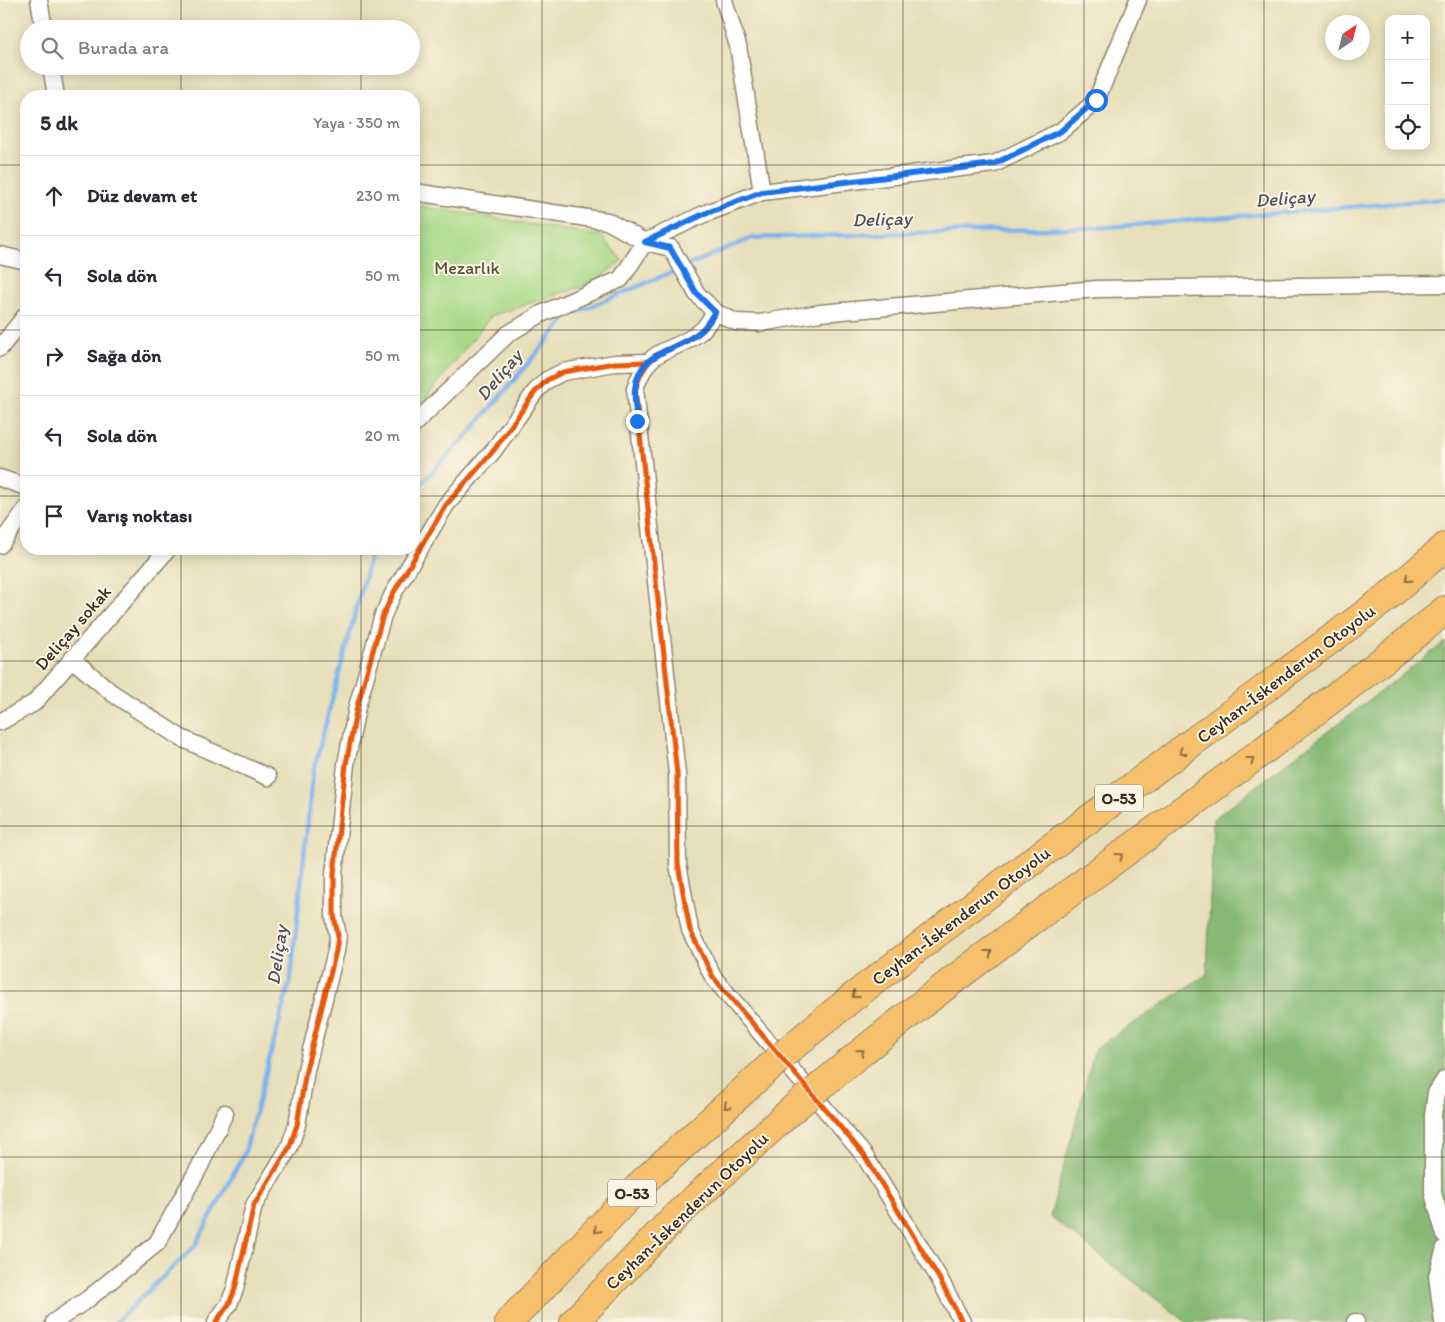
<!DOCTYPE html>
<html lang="tr">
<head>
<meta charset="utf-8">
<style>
	:root { --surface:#fff; --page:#f7f7f7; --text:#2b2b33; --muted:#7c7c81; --line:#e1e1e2 }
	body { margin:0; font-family:Itim,sans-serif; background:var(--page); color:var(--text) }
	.controls { position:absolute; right:15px; top:15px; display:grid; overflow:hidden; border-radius:10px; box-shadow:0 2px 12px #0003 }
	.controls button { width:45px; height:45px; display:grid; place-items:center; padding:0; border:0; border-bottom:1px solid var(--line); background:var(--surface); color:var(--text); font:25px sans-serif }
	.compass { position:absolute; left:1325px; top:15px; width:45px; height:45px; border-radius:50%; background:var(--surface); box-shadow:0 2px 12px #0003; rotate:35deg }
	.stop { position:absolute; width:15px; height:15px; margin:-11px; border:4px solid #1a73e8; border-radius:50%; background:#fff }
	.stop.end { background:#1a73e8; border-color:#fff; box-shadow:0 1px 5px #0008 }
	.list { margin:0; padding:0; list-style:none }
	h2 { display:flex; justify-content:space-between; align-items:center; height:65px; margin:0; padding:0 20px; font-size:21px }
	h2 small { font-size:16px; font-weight:400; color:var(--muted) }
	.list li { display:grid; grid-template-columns:32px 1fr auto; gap:15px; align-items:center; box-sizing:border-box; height:80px; padding:0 20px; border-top:1px solid var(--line) }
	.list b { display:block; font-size:19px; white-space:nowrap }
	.list em { font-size:16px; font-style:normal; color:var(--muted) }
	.icon { flex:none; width:28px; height:28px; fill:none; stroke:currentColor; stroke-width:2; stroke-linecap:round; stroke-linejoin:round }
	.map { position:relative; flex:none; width:1445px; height:1322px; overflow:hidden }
	.search { position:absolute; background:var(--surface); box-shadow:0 2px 12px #0003; left:20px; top:20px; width:400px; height:55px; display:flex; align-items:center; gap:12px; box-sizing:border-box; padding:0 18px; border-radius:28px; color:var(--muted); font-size:19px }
	.panel { position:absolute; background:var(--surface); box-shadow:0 2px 12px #0003; left:20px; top:90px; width:400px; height:465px; border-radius:20px }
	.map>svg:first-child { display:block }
	.green { fill:#a7d987; stroke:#718252 }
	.forest { fill:#85b974; stroke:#607249 }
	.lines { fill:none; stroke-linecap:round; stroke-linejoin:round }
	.stream { stroke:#7fb3ed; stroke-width:4.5 }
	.minor-casing { stroke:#91846c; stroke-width:19 }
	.motorway-casing { stroke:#91846c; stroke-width:30 }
	.minor { stroke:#fff; stroke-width:16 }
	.motorway { stroke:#f7c06c; stroke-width:28 }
	.motorway-bridge-casing { stroke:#91846c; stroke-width:30; stroke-linecap:butt }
	.motorway-bridge { stroke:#f7c06c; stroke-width:28 }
	.cycleway-casing { stroke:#fcf5e5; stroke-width:8 }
	.cycleway { stroke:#e8590c; stroke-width:5 }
	.oneway { stroke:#906e41 }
	.route { stroke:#1a73e8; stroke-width:6 }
	.grid { fill:none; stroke:#3b2a1e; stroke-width:1; stroke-opacity:0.55 }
	.labels { text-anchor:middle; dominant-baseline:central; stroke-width:4; stroke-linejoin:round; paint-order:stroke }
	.shield { fill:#fcf5e5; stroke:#75675a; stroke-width:1 }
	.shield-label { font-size:16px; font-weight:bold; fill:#3b2a1e }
	.park-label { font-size:18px; fill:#565638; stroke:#fcf5e5 }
	.street-label { font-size:18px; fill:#3b2a1e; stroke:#fcf5e5 }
	.water-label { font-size:19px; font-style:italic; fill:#4f535c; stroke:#fcf5e5 }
</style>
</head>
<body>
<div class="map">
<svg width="1445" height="1322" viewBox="0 0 1445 1322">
	<rect width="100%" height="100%" fill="#fcf5e5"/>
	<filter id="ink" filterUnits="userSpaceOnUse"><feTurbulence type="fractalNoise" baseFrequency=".02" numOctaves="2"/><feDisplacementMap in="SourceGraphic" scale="10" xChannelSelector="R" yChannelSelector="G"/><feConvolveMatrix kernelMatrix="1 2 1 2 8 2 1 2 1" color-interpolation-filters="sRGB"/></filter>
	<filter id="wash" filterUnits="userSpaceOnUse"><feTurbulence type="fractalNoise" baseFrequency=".0096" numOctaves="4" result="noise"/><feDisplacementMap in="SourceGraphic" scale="20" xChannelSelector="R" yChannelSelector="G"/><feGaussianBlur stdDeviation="1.12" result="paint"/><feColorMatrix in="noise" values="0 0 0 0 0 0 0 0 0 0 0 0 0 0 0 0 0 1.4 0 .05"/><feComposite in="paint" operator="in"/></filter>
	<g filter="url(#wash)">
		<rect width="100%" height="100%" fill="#e7dfb9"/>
		<path class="green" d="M414 205 601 236 622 260 595 282 491 316 420 405 414 408Z"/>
		<path class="forest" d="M1445 642V1322H1186L1050 1217 1095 1049 1207 974 1213 819Z"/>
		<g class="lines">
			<path class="stream" d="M686 266 752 238 1109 227 1445 199
				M414 491 471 431 568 316 679 269
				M116 1322 195 1246 245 1152 291 977 313 772 372 549"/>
		</g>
	</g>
	<g filter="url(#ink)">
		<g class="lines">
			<defs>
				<path id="minor" d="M39 0 44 29
					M724 0 738 46 762 192
					M51 66 56 96
					M414 192 607 221 645 242 671 248 697 294 715 312 736 322 760 323 820 313 1097 289 1445 284
					M0 255 26 261
					M715 312C711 318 707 326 701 331 670 357 651 341 635 389L677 774 678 864 690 930 713 977 864 1155 939 1278 962 1322
					M0 348 26 315
					M414 424 508 334 541 314 621 279 645 242 704 214 762 192 994 164 1061 131 1096 101 1138 0
					M0 478 26 487
					M0 545 26 509
					M72 659 112 693 181 738 268 777
					M0 722 34 703 168 549
					M1445 1079 1436 1093 1433 1115V1193L1445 1235
					M54 1322 88 1299 157 1243 200 1166 225 1113
					M216 1322 229 1304 235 1289 254 1205 289 1148 297 1125 306 1070 336 951 338 936 334 916V874L346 764 357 707 383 615 394 592 446 505 494 450 535 392 547 380 563 372 615 363 648 362
					M1355 1322H1356
					M1443 1322 1437 1276 1445 1248"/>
				<path id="motorway" d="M792 1047 853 997 991 892 1385 599 1445 547
					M823 1084C971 960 1130 851 1284 735 1338 694 1394 654 1445 610
					M509 1322 644 1181 763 1073
					M574 1322 677 1215 794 1108"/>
			</defs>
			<use href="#minor" class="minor-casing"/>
			<use href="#motorway" class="motorway-casing"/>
			<use href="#minor" class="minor"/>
			<use href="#motorway" class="motorway"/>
			<defs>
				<path id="motorway-bridge" d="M763 1073 792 1047
					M794 1108 823 1084"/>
			</defs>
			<use href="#motorway-bridge" class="motorway-bridge-casing"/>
			<use href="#motorway-bridge" class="motorway-bridge"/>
			<defs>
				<path id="cycleway" d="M715 312C711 318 707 326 701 331 670 357 651 341 635 389L677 774 678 864 690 930 713 977 864 1155 939 1278 962 1322
					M216 1322 229 1304 235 1289 254 1205 289 1148 297 1125 306 1070 336 951 338 936 334 916V874L346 764 357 707 383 615 394 592 446 505 494 450 535 392 547 380 563 372 615 363 648 362"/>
			</defs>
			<use href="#cycleway" class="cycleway-casing"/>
			<use href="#cycleway" class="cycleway"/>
		</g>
		<defs><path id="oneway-chevron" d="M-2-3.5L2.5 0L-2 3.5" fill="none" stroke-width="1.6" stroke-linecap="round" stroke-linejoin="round" transform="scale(1.25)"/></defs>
		<g class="oneway">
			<use href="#oneway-chevron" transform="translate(1408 579) rotate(139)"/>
			<use href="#oneway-chevron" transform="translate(1182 752) rotate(144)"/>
			<use href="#oneway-chevron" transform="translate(1251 760) rotate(-37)"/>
			<use href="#oneway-chevron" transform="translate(1120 856) rotate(-36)"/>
			<use href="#oneway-chevron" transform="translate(989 953) rotate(-37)"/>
			<use href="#oneway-chevron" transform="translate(855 995) rotate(142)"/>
			<use href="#oneway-chevron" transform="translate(861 1052) rotate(-40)"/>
			<use href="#oneway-chevron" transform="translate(727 1106) rotate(138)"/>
			<use href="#oneway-chevron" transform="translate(597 1230) rotate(134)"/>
		</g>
	</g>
	<g class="lines" filter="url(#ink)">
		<path class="route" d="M637 421C636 411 634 400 635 390 638 349 678 352 701 331 707 326 711 318 715 312L697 294 670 248 645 242 704 214 762 192 994 164 1061 131 1096 100"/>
	</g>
	<path class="grid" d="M181 0V29M361 0V29M542 0V1322M722 0V1322M903 0V1322M1084 0V1322M1264 0V1322M181 66V96M361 66V96M0 165H26M414 165H1445M0 330H26M414 330H1445M0 496H26M414 496H1445M181 549V1322M361 549V1322M0 661H1445M0 826H1445M0 991H1445M0 1157H1445"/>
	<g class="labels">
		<g class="shield">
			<rect x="1095" y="784.5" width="48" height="27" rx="4"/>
			<rect x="608" y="1179.5" width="48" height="27" rx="4"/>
		</g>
		<g class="shield-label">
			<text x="1119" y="798">O-53</text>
			<text x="632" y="1193">O-53</text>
		</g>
		<g class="park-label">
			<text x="467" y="268">Mezarlık</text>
		</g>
		<g class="street-label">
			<text transform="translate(73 628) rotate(-49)">Deliçay sokak</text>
			<text transform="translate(1286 674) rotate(-37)">Ceyhan-İskenderun Otoyolu</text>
			<text transform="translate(961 916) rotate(-37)">Ceyhan-İskenderun Otoyolu</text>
			<text transform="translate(687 1211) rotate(-44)">Ceyhan-İskenderun Otoyolu</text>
		</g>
		<g class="water-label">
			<text transform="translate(1285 198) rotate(-5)">Deliçay</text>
			<text transform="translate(882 219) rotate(-2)">Deliçay</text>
			<text transform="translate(499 375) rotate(-50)">Deliçay</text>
			<text transform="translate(277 955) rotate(-82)">Deliçay</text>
		</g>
	</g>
</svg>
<div class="controls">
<button>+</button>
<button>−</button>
<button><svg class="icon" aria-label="locate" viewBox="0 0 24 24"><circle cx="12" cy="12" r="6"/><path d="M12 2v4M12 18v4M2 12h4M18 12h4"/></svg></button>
</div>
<svg class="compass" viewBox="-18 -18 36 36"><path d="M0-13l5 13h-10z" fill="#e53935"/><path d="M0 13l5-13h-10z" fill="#7c7c81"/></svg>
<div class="stop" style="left:1096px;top:100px"></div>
<div class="stop end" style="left:637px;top:421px"></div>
<div class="search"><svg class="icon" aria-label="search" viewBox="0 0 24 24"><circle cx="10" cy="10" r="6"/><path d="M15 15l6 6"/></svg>Burada ara</div>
<section class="panel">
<h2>5 dk<small>Yaya · 350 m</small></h2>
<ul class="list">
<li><svg class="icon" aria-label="ahead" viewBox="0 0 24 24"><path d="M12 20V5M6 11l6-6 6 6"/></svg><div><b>Düz devam et</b></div><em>230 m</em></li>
<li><svg class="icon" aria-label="left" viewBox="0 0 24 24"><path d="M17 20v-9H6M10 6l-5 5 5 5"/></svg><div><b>Sola dön</b></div><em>50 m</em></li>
<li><svg class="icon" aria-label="right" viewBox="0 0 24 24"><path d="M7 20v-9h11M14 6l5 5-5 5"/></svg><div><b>Sağa dön</b></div><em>50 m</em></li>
<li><svg class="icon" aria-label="left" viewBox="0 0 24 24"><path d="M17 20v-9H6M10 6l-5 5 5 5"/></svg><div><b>Sola dön</b></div><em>20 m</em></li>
<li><svg class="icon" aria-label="arrive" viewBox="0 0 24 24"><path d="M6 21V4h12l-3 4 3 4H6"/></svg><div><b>Varış noktası</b></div></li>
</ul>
</section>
</div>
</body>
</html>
